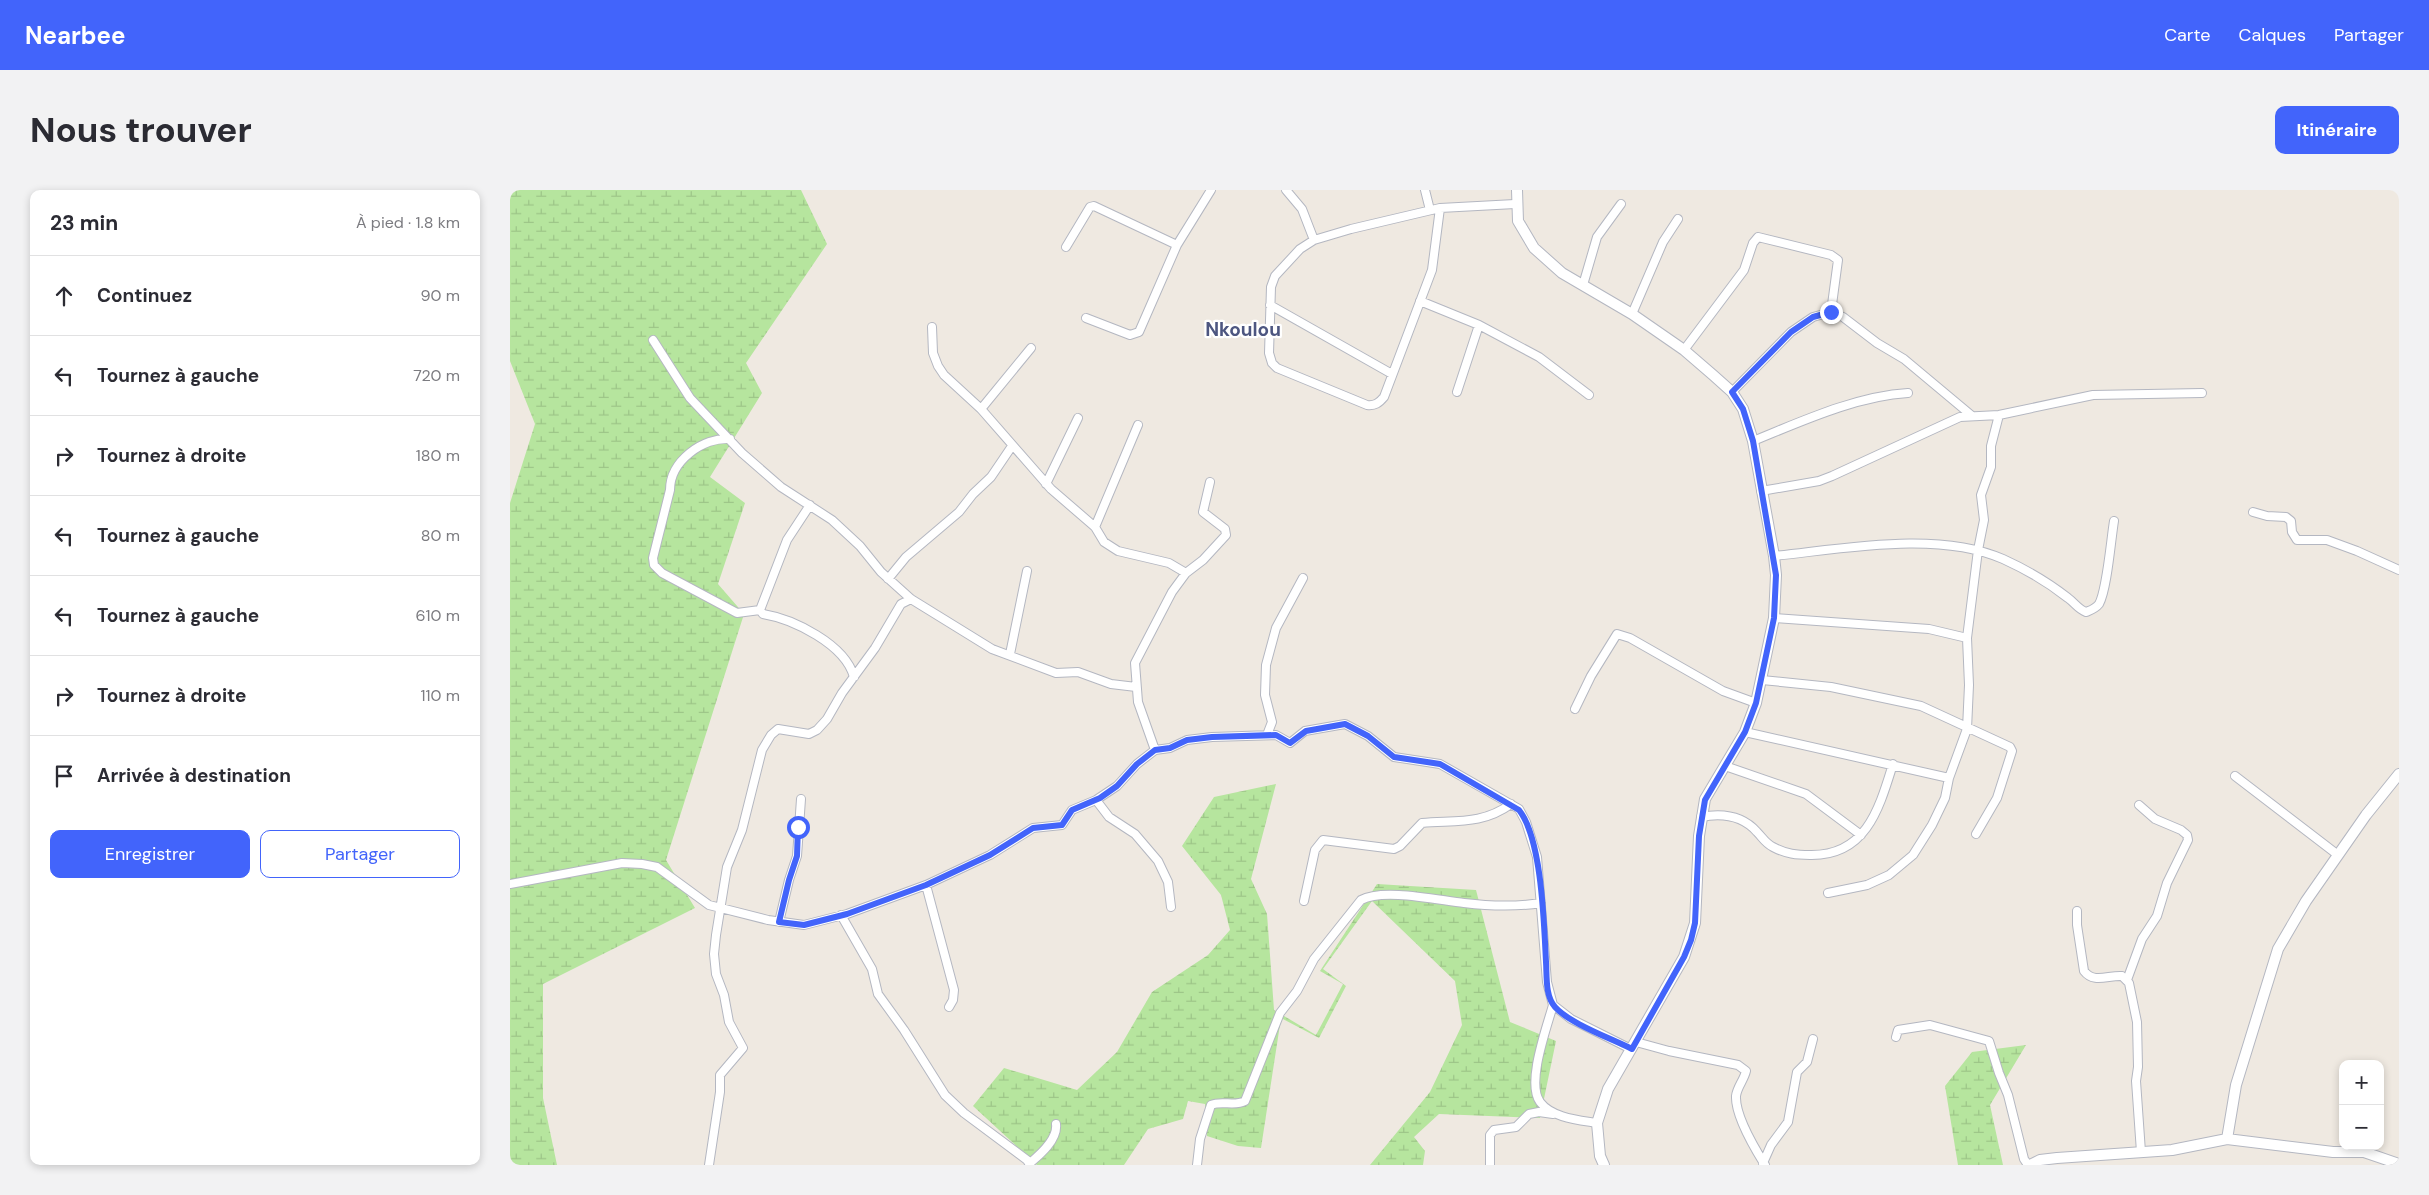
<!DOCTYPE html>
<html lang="fr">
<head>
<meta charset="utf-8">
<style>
	:root { --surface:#fff; --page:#f2f2f3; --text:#2b2b33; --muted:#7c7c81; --line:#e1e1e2; --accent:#4264fb }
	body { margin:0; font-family:"DM Sans",sans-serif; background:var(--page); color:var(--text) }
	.controls { position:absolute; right:15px; bottom:15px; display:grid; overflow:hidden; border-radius:10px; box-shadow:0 2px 8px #0003 }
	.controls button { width:45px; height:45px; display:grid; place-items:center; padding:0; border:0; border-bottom:1px solid var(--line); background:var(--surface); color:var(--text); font:25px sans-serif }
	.stop { position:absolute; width:15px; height:15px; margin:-11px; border:4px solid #4264fb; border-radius:50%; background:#fff }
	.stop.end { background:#4264fb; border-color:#fff; box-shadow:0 1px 5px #0008 }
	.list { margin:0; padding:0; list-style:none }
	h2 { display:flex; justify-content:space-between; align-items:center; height:65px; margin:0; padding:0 20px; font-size:21px }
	h2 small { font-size:16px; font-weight:400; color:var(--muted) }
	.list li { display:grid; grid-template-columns:32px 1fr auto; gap:15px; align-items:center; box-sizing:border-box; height:80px; padding:0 20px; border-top:1px solid var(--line) }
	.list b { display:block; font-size:19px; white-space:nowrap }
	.list em { font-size:16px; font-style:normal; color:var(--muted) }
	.actions { display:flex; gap:10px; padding:15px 20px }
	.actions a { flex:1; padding:11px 0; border:1px solid var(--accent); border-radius:10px; text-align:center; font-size:18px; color:var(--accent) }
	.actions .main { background:var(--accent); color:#fff }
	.icon { flex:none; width:28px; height:28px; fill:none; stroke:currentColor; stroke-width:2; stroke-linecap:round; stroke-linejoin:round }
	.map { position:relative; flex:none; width:1889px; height:975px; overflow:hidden; border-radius:10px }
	header { display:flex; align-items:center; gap:30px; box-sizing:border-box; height:70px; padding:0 25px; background:var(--accent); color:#fff }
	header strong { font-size:24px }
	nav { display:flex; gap:28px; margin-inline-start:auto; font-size:18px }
	.intro { display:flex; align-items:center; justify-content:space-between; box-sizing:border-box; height:120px; padding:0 30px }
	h1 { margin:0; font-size:35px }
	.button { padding:12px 22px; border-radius:10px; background:var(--accent); color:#fff; font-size:18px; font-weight:700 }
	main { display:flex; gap:30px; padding:0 30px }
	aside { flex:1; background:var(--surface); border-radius:10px; box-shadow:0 2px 8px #0003 }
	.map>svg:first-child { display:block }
	.wetland { fill:url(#wetland-marsh) }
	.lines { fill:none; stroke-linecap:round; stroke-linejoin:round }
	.minor-casing { stroke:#b4b7c1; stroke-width:10 }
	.tertiary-casing { stroke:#b4b7c1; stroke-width:12 }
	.minor { stroke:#fff; stroke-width:8 }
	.tertiary { stroke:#fff; stroke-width:10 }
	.route { stroke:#4264fb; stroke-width:6 }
	.labels { text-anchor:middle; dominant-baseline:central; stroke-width:4.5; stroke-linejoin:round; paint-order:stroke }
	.quarter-label { font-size:19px; font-weight:bold; fill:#4d5680; stroke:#fff }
</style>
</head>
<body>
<header>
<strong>Nearbee</strong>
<nav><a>Carte</a><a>Calques</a><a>Partager</a></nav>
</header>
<div class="intro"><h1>Nous trouver</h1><a class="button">Itinéraire</a></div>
<main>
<aside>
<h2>23 min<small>À pied · 1.8 km</small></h2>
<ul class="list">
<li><svg class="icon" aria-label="ahead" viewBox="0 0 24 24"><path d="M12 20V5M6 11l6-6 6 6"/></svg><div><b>Continuez</b></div><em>90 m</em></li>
<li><svg class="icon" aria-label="left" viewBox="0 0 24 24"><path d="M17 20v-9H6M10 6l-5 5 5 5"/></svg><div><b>Tournez à gauche</b></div><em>720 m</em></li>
<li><svg class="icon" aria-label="right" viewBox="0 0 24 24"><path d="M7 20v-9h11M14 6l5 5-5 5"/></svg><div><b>Tournez à droite</b></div><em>180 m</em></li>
<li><svg class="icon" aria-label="left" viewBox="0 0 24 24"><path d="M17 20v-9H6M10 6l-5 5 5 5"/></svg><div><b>Tournez à gauche</b></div><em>80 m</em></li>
<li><svg class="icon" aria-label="left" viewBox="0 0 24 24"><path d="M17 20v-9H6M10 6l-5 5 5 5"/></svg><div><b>Tournez à gauche</b></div><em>610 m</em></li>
<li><svg class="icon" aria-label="right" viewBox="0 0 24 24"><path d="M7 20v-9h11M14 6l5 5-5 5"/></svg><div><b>Tournez à droite</b></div><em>110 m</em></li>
<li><svg class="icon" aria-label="arrive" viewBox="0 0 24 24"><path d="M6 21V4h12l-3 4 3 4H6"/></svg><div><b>Arrivée à destination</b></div></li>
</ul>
<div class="actions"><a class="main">Enregistrer</a><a>Partager</a></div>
</aside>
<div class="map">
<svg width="1889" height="975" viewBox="0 0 1889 975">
	<defs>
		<pattern id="wetland-marsh" width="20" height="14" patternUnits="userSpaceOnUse" patternTransform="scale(1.25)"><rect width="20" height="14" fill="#b6e59e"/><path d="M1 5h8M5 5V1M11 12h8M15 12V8" fill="none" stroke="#9dc588"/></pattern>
	</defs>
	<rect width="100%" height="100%" fill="#efe9e1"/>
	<path class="wetland" d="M0 0H291L317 54 236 173 252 203 200 287 235 313 208 394 234 424 156 670 185 718 33 794V908L47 975H0V313L25 234 0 171Z
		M766 594 741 689 757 724 764 820 806 845 833 794 810 781 867 694 966 700 1000 832 1046 851 1030 928 929 924 904 947 915 961 913 975H860L920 902 952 835 945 791 862 711 813 779 836 796 809 848 771 828 751 958 728 956 697 946 695 914 678 911 673 929 638 939 614 975H527L463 916 494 878 567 900 607 862 642 802 698 765 720 740 711 705 672 656 704 607Z
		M1516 855 1480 915 1493 975H1448L1435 896 1462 862Z"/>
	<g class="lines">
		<defs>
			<path id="minor" d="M776 0 792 19 804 50
				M915 0 920 20
				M930 18 922 80 874 207C869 213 865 216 857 215L767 178 762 173 759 163 761 97 765 86 790 59 804 50 841 39 930 18 1005 14
				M556 57 580 17 584 16 667 55
				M1073 95 1087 47 1111 14
				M910 111 969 135 1029 167 1079 205
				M760 115 882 184
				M1122 124 1153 52 1168 29
				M576 128 620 145 629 142 667 55 701 0
				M422 137 423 163 428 176 434 185 471 219 541 299 585 337 594 352 608 361 659 373 676 383
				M143 150 180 208 232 263 271 297 322 330 350 356 371 382 401 409 482 459 546 483 568 482 601 494 626 497
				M1174 160 1234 80 1243 53 1248 47 1321 65 1328 70 1321 122
				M947 202 969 135
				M1222 202 1281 142 1303 127 1321 122 1333 127 1367 153 1394 169 1461 225
				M471 219 521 158
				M220 249C193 247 160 271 160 300L143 368 144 375 152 383 227 423 250 420 253 424C283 429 335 454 344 487
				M1243 251C1290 232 1346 206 1398 203
				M536 294 568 228
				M1251 301 1309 291 1322 286 1450 227 1489 225 1583 205 1692 203
				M1743 322 1757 326 1776 327 1781 331 1782 342 1787 350H1817L1847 361 1889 380
				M585 337 628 235
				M1264 366C1332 359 1428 340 1493 369 1515 379 1539 393 1558 408 1565 413 1568 419 1576 422 1581 420 1585 419 1589 414 1597 400 1601 349 1604 331
				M378 389 396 367 449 322 463 304 481 287 502 256
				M250 420 277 350 300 315
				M1264 428 1419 439 1457 448
				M500 464 517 381
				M1252 490 1321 497 1411 516 1500 557 1502 561 1487 608 1466 644
				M1065 519 1081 486 1107 444 1120 448 1213 501 1246 513
				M1235 542 1439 588
				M757 545 762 532 755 505 756 475 766 438 793 388
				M645 560 628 512 625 473 662 402 676 383 693 370 716 345 715 339 693 322 700 292
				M1215 576 1296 604 1351 645
				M1725 586 1828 665
				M586 610 599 627 625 644 648 671 658 692 661 717
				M1191 627C1212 623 1232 625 1247 642 1253 648 1255 653 1263 657 1276 664 1287 665 1300 665 1356 666 1369 619 1383 574
				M0 694 112 673 132 674 147 677 199 715 258 730 294 735 337 724 416 695 480 665 523 638 552 635 562 620 586 610 607 596 627 574 645 560 660 558 677 550 702 547 766 545 780 553 795 541 835 534 858 546 884 567 930 574 1009 619 1016 632 1027 667 1037 792 1043 815 1061 829 1121 859
				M416 695 444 800 443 810 439 817
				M1318 703 1357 695 1379 685 1403 665 1422 635 1435 608 1439 588 1457 539 1459 495 1457 448 1468 360 1474 330 1471 305 1481 277V256L1489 225
				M794 711 805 660 813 650 884 659 890 656 912 633C945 630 972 635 1001 614
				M1567 721V735L1574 781C1584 794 1598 785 1612 786L1619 793 1627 832 1628 877 1626 891 1631 962
				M331 725 362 779 368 804 394 840 435 905 454 923 517 970 520 975
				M269 732 279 690 287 666 291 609
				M1617 790 1632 749 1647 726 1657 693 1678 650 1677 645 1671 640 1645 629 1629 615
				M1043 815C1037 837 1016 893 1030 912 1042 928 1069 930 1087 933
				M1386 847 1388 840 1420 835 1479 851 1489 883 1498 905 1514 969 1518 975
				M1126 852 1159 861 1228 875 1236 881C1234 890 1227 897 1226 906 1225 925 1245 959 1255 975
				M520 973C531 964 548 949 546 934
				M1253 973 1261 955 1278 932 1287 882 1297 872 1303 849
				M199 975 210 902V885L233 858 219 832 214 805 206 784 204 764 206 745 217 677 232 640 252 560 261 545 268 539 299 544 307 540 317 529 332 503 365 458 391 414 401 409
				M687 975 690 949 701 915C712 910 724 917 735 911L770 823 787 801 804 769 851 710C873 698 927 710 954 713 979 716 1005 717 1031 713
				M980 975V945L984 940 1006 937 1019 924 1029 922 1043 924"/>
			<path id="tertiary" d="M1007 0 1008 31 1024 58 1052 83 1122 124 1174 160 1203 185 1222 202 1233 219 1243 251 1264 366 1266 385 1264 428 1246 513 1235 542 1195 609 1189 646 1185 733 1174 767 1098 899 1087 933 1090 966 1094 975
				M1717 949 1823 962H1854L1889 974
				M1520 975 1530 970 1547 968 1662 960 1717 949 1726 895 1768 759 1796 711 1856 625 1889 584"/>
		</defs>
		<use href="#minor" class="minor-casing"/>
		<use href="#tertiary" class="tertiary-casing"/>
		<use href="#minor" class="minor"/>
		<use href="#tertiary" class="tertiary"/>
	</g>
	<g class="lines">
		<path class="route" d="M288 637 287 666 279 690 269 732 294 735 337 724 416 695 480 665 523 638 552 635 562 620 590 608 607 596 627 574 645 560 660 558 677 550 702 547 766 545 780 553 796 541 835 534 858 546 884 567 930 574 1009 620C1032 649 1034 734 1036 772 1037 786 1035 806 1045 817 1059 833 1100 848 1122 859L1174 767 1181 750 1185 733 1189 646 1195 610 1235 542 1246 513 1264 428 1266 385 1243 251 1233 219 1222 202 1281 142 1303 127 1321 122"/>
	</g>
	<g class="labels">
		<g class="quarter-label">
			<text x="733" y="139">Nkoulou</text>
		</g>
	</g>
</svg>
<div class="controls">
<button>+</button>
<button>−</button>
</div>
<div class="stop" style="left:288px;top:637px"></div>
<div class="stop end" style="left:1321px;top:122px"></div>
</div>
</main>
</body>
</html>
